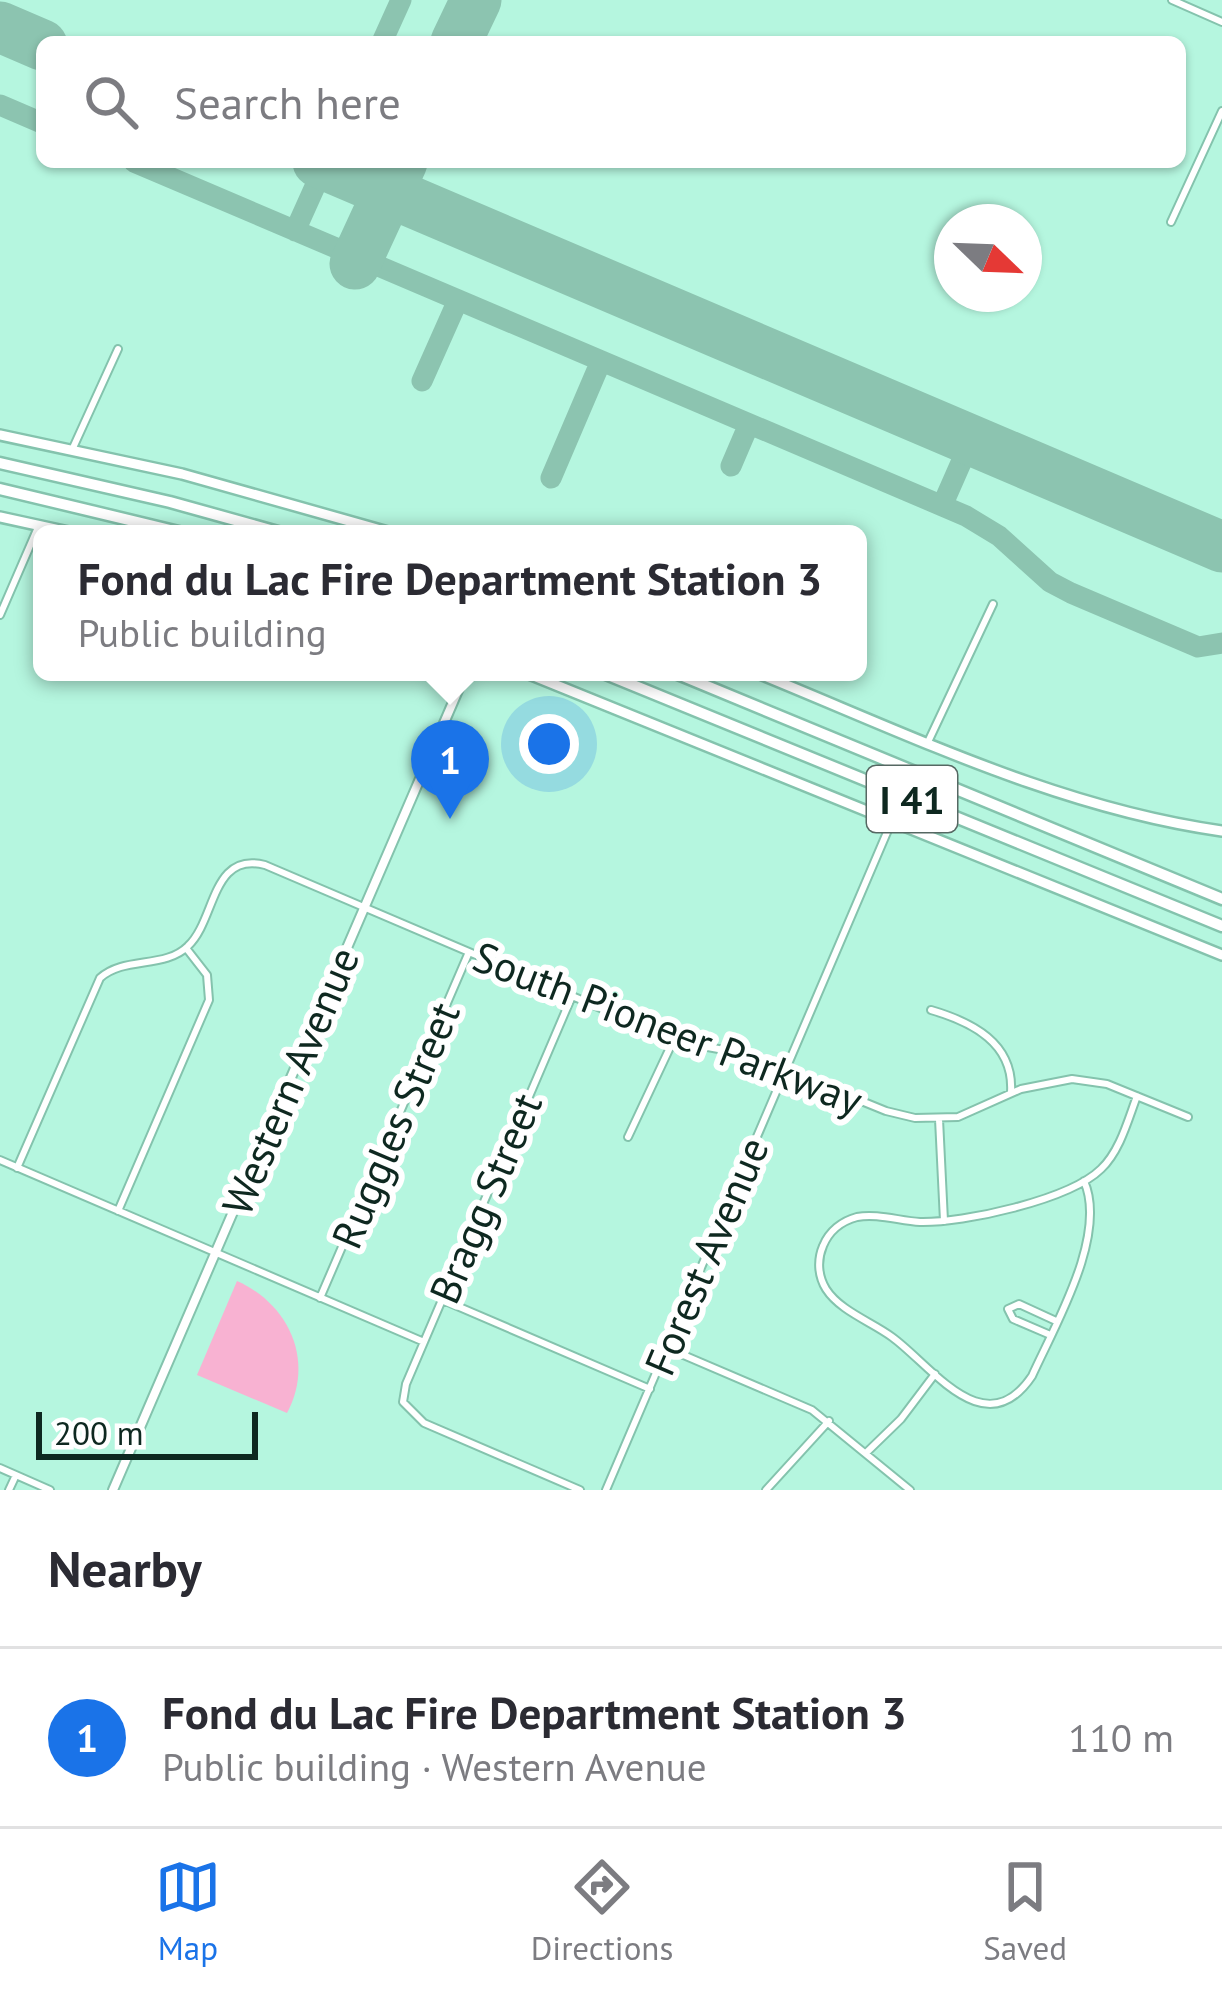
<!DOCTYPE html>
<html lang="en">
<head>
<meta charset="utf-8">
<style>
	:root { --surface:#fff; --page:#f7f7f7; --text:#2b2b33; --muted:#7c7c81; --line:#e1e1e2; --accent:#1a73e8 }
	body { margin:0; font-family:"PT Sans",sans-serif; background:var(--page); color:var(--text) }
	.compass { position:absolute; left:934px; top:204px; width:108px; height:108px; border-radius:50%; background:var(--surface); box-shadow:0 3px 9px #0004; rotate:113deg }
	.scale { position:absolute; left:36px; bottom:30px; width:222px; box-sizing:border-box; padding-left:12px; border:6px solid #0e2820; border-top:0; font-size:33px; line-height:42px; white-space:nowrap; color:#0e2820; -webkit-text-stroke:9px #fff; paint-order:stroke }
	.you { position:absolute; left:549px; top:744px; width:42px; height:42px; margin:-30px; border:9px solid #fff; border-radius:50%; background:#1a73e8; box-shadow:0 0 0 18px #1a73e833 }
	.badge { display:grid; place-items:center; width:78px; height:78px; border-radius:50%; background:var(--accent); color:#fff; font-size:39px; font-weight:700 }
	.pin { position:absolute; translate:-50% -99px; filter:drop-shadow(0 3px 6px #0008) }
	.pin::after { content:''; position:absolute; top:63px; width:42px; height:36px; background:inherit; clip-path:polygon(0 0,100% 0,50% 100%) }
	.popup { position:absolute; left:33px; top:525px; width:834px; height:156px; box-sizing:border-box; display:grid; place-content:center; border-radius:18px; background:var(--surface); filter:drop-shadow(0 3px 9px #0005); font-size:39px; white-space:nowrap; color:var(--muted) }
	.popup b { font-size:45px; color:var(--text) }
	.popup::after { content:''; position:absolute; left:50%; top:100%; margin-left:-24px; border:24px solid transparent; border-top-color:var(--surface) }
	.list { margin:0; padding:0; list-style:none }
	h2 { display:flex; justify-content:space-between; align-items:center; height:156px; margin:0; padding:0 48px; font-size:51px }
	h2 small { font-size:39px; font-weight:400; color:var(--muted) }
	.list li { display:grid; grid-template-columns:78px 1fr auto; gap:36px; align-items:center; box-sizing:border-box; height:180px; padding:0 48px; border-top:3px solid var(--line) }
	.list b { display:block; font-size:45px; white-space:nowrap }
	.list p { margin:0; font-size:39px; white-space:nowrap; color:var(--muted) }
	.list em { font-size:39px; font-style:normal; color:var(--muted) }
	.icon { flex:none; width:66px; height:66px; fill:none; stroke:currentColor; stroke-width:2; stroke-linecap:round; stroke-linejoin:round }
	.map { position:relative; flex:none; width:1222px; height:1490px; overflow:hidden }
	.search { position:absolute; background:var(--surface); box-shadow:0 3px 9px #0004; left:36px; right:36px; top:36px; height:132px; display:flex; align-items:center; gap:30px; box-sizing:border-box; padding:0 42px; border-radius:18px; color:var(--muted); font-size:45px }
	.sheet { height:336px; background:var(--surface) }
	nav { display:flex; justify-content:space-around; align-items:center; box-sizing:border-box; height:168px; border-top:3px solid var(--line); background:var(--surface); font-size:33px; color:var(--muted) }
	nav a { display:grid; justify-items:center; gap:6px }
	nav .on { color:var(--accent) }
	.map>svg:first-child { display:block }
	.green { fill:#f8b2d2 }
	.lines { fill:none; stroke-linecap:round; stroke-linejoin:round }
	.taxiway { stroke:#8cc4b0; stroke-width:21 }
	.runway { stroke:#8cc4b0; stroke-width:51 }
	.minor-casing { stroke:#84c3ad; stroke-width:10 }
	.tertiary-casing { stroke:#84c3ad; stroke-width:12 }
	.secondary-casing { stroke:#84c3ad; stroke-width:14 }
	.motorway-casing { stroke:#84c3ad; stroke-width:15 }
	.minor { stroke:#fff; stroke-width:6 }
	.tertiary { stroke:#fff; stroke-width:8 }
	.secondary { stroke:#fff; stroke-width:9 }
	.motorway { stroke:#fff; stroke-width:10 }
	.labels { text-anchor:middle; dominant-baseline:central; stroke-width:12; stroke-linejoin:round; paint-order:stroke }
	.shield { fill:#fff; stroke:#566863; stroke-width:3 }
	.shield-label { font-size:39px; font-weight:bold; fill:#0e2820 }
	.street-label { font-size:42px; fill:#0e2820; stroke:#fff }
</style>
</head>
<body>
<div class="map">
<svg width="1222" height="1490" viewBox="0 0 1222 1490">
	<rect width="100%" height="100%" fill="#b5f6df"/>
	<path class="green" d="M237 1281C289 1304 315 1361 287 1413L197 1375Z"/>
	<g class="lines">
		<path class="taxiway" d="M382 42 401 0
			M0 105 42 123
			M134 162 966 516 999 536 1050 582 1071 593 1198 647 1222 643
			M295 231 326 162
			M422 381 458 300
			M731 466 749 424
			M551 478 601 361
			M942 506 971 440"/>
		<path class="runway" d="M0 27 42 45
			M456 42 476 0
			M318 162 1222 547
			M355 264 402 162"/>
		<defs>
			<path id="minor" d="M1172 0 1222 22
				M1171 222 1222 111
				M72 450 118 349
				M0 615 39 525
				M928 742 993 604
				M572 996 406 1384 403 1402 424 1423 580 1490
				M931 1010C972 1022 1014 1043 1011 1092
				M939 1119 944 1221
				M628 1137 674 1039
				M0 1160 424 1342
				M17 1168 100 978C124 956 165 969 188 946 216 920 211 851 265 865L680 1042 746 1054 886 1111 915 1118 958 1117 1021 1089 1072 1079 1107 1084 1188 1117
				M1084 1181C1108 1235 1055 1325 1032 1376 985 1446 932 1366 892 1337 872 1322 840 1311 826 1289 818 1276 817 1260 823 1246 829 1231 842 1221 857 1217 877 1213 900 1221 920 1222 964 1223 1069 1200 1101 1169 1120 1151 1128 1120 1137 1096
				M118 1211 209 1000 207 975 186 948
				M320 1298 469 952
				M443 1300 650 1389
				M1048 1334 1013 1319 1008 1309 1019 1304 1056 1321
				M667 1348 812 1410 910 1490
				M867 1452 901 1419 935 1374
				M0 1468 50 1490
				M9 1490 16 1475
				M606 1490 891 823
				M766 1490 829 1421"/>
			<path id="tertiary" d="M113 1490 466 672"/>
			<path id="secondary" d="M0 435 182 474 395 534
				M0 517 78 534
				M524 672 1222 955
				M755 672C908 734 1058 808 1222 831"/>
			<path id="motorway" d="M0 463 170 502 285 534
				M0 489 187 534
				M601 672 1222 926
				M673 672 1222 899"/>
		</defs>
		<use href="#minor" class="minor-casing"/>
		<use href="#tertiary" class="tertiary-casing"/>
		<use href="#secondary" class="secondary-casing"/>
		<use href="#motorway" class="motorway-casing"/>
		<use href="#minor" class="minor"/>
		<use href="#tertiary" class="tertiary"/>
		<use href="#secondary" class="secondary"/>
		<use href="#motorway" class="motorway"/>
	</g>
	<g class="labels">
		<rect class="shield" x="867" y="766" width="90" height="66" rx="9"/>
		<g class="shield-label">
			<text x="912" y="799">I 41</text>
		</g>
		<g class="street-label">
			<text transform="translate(668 1028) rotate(21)">South Pioneer Parkway</text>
			<text transform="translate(290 1081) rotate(-67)">Western Avenue</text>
			<text transform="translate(395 1125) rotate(-67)">Ruggles Street</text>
			<text transform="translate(485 1198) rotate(-67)">Bragg Street</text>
			<text transform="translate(706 1256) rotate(-67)">Forest Avenue</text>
		</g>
	</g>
</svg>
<svg class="compass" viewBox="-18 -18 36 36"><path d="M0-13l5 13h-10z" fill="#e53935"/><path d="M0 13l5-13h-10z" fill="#7c7c81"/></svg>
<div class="scale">200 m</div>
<div class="you"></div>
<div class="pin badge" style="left:450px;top:819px">1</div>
<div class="popup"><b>Fond du Lac Fire Department Station 3</b>Public building</div>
<div class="search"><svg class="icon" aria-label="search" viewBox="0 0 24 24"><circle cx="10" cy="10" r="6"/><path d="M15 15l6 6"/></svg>Search here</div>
</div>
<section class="sheet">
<h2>Nearby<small></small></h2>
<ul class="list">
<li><span class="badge">1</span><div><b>Fond du Lac Fire Department Station 3</b><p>Public building · Western Avenue</p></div><em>110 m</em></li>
</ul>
</section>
<nav>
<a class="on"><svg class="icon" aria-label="map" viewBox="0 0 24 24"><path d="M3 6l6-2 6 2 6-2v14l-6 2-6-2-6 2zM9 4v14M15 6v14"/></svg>Map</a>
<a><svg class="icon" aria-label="directions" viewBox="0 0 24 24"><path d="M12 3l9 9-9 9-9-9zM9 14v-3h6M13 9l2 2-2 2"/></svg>Directions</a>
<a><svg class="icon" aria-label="saved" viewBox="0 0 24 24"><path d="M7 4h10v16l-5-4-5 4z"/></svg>Saved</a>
</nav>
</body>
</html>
